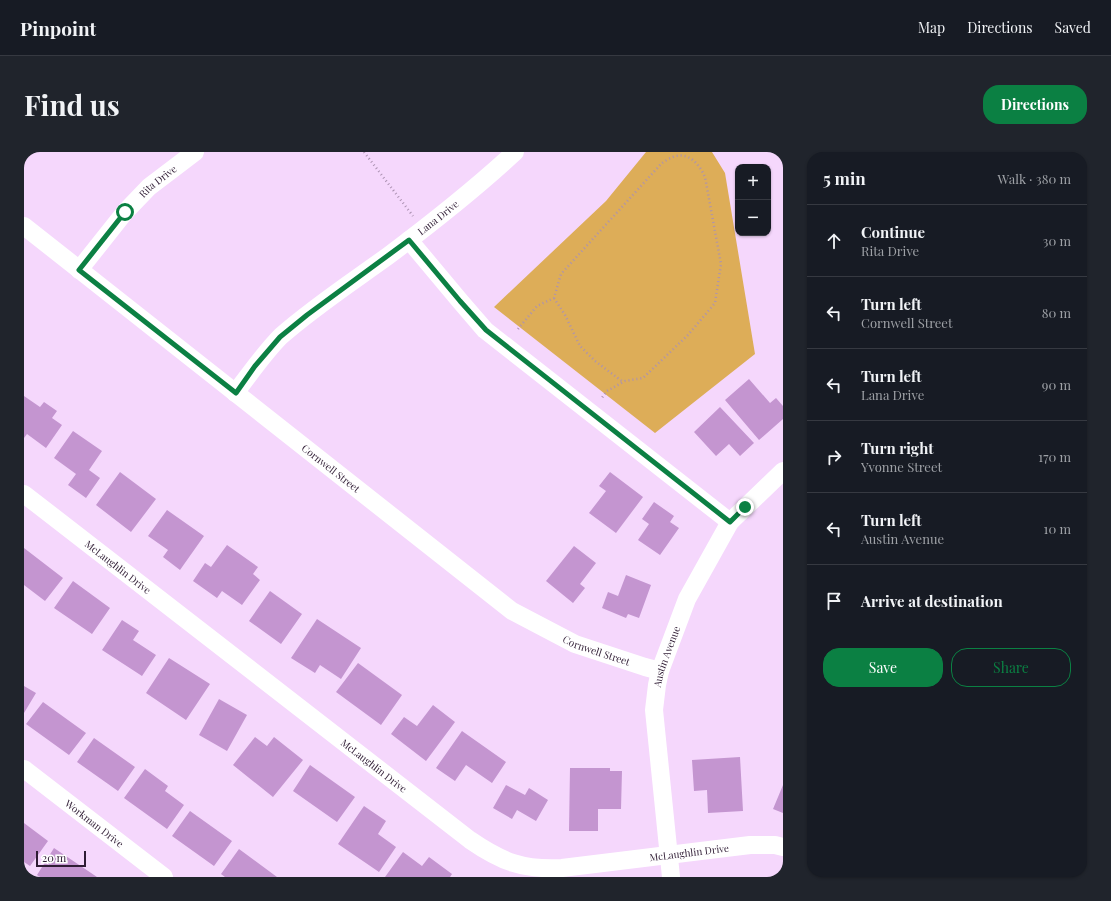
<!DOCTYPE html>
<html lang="en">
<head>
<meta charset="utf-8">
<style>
	:root { --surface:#171b24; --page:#20242c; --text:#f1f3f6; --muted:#9ea1a6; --line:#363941; --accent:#0b8043 }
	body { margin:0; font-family:"Playfair Display",serif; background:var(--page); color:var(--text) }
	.controls { position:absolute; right:12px; top:12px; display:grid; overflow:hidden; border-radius:8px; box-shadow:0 1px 3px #0004 }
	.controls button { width:36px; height:36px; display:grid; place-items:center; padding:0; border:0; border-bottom:1px solid var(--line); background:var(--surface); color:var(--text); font:20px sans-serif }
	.scale { position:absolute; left:12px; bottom:10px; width:50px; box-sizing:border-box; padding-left:4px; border:2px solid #2f1c34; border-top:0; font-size:11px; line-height:14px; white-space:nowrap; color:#2f1c34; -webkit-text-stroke:3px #fff; paint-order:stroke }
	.stop { position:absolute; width:12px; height:12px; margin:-9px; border:3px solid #0b8043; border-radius:50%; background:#fff }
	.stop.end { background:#0b8043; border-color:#fff; box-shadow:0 1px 4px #0008 }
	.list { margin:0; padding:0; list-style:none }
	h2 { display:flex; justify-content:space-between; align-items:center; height:52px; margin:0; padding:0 16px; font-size:17px }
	h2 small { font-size:13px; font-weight:400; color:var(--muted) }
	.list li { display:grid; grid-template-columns:26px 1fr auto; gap:12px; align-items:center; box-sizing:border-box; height:72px; padding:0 16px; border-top:1px solid var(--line) }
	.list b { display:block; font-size:15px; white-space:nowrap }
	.list p { margin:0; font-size:13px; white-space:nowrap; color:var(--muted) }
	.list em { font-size:13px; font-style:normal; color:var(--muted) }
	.actions { display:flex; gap:8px; padding:12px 16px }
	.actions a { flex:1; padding:9px 0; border:1px solid var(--accent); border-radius:16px; text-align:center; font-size:14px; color:var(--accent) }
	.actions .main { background:var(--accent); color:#fff }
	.icon { flex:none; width:22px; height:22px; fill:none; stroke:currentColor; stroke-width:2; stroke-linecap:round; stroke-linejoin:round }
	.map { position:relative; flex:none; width:759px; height:725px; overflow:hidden; border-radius:16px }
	header { display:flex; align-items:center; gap:24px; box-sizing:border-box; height:56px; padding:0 20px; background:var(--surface); border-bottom:1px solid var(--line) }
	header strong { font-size:19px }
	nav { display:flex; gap:22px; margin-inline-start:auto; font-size:14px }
	.intro { display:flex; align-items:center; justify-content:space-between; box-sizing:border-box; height:96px; padding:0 24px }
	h1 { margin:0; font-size:28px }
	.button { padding:10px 18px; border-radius:16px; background:var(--accent); color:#fff; font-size:14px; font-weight:700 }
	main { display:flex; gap:24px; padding:0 24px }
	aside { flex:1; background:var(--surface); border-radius:16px; box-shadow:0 1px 3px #0004 }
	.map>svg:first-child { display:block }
	.green { fill:#ddad58 }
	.building { fill:#c495d0 }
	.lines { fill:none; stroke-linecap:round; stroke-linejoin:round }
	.path { stroke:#ac92b2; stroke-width:2.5; stroke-dasharray:1 3; stroke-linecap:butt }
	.minor { stroke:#fff; stroke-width:18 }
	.route { stroke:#0b8043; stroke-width:5 }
	.labels { text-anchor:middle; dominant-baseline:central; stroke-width:3; stroke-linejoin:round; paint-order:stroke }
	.street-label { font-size:10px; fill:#2f1c34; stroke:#fff }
</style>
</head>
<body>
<header>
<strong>Pinpoint</strong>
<nav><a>Map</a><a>Directions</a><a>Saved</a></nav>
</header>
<div class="intro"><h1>Find us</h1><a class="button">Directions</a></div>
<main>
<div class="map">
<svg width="759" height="725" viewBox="0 0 759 725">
	<rect width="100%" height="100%" fill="#f5d7fc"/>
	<path class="green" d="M622 0H688L701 21 731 202 631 281 470 155 582 49Z"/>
	<path class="building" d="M725 227 746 251 752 246 759 254V267L735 288 701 248Z
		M0 244 16 255 20 250 33 259 28 266 38 273 22 296 3 282 0 286Z
		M696 255 730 291 716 304 705 292 692 304 670 280Z
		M49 279 78 299 65 318 76 326 62 346 44 333 52 322 30 306Z
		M96 320 132 347 107 380 72 353Z
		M586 320 619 345 592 381 565 361 582 339 575 334Z
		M630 350 650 364 646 370 655 376 636 403 614 388 625 372 618 367Z
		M143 358 180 384 156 418 139 405 144 398 124 384Z
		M203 393 234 415 229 422 236 428 218 453 198 439 193 446 169 429 181 411 187 415Z
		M550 394 572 411 556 432 561 436 549 451 522 429Z
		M0 396 39 426 21 449 0 433Z
		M602 423 627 433 615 466 604 462 602 466 578 456 584 440 594 444Z
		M49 429 86 456 68 482 30 456Z
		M246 439 278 462 257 492 225 469Z
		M293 467 337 496 317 527 296 513 291 521 267 506Z
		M98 468 115 479 109 488 132 503 118 524 78 498Z
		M145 506 186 532 162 568 122 541Z
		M334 511 378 543 357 573 312 540Z
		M0 534 12 541 0 561Z
		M195 547 223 563 203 599 175 583Z
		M19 550 62 581 45 603 2 572Z
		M409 553 431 570 402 609 367 582 380 565 393 574Z
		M438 579 482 610 468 631 442 613 431 629 412 616Z
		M231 585 243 594 250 585 279 608 249 645 209 613Z
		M70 586 111 615 94 639 53 610Z
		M716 605 719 659 684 661 683 638 670 639 668 608Z
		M286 613 331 645 313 670 269 639Z
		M546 616H586V619H598L597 657H574V679H545Z
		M121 617 144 634 141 639 160 653 143 677 100 646Z
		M482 633 501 643 505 636 524 648 512 669 493 658 488 667 469 656Z
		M759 633V661L749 657Z
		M340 654 362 669 354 682 372 695 355 720 314 692Z
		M166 659 208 689 190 714 148 684Z
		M0 671 24 689 6 714 0 710Z
		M30 696 73 725H16L13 723Z
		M215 697 253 725H201L197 722Z
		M379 700 398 714 405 705 428 722 426 725H361Z"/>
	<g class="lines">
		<path class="path" d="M340 0 389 64
			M530 146 541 163 556 194 571 209 599 230
			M494 177 513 154 530 146 537 122 637 12C641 9 647 5 652 4 667 1 676 14 681 25L697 112 691 151 664 183 619 226 601 229 583 239 577 247"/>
		<g class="minor">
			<path id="s1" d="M0 74 488 459 551 492 621 515 636 519"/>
			<path d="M385 88 436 149 461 178 706 370"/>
			<path id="s2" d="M55 118 101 60 125 35 171 0"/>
			<path id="s3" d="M211 241C226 222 240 201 257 184 290 155 328 130 364 104 408 71 451 37 491 0"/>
			<path id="s4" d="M0 342 446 688C478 710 499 718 538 716L726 693H751L759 695"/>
			<path id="s5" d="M0 617 140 725"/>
			<path id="s6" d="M647 725 630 558 633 533 636 519 663 447 706 370 759 319"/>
		</g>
	</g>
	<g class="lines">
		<path class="route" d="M101 60 55 118 212 241 231 214 256 185 283 163 385 88 436 149 462 178 706 370 721 355"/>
	</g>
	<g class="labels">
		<g class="street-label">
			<text stroke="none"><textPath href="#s2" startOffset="119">Rita Drive</textPath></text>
			<text stroke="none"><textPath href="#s3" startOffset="270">Lana Drive</textPath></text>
			<text stroke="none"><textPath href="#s1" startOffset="391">Cornwell Street</textPath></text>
			<text stroke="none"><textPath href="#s4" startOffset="119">McLaughlin Drive</textPath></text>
			<text stroke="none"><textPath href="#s1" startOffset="715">Cornwell Street</textPath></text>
			<text stroke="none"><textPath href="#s6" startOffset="223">Austin Avenue</textPath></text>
			<text stroke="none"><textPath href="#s4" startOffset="443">McLaughlin Drive</textPath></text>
			<text stroke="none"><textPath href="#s5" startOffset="89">Workman Drive</textPath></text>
			<text stroke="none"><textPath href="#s4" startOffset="791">McLaughlin Drive</textPath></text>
		</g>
	</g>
</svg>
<div class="controls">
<button>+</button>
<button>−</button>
</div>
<div class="scale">20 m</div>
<div class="stop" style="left:101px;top:60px"></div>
<div class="stop end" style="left:721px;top:355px"></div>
</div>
<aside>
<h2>5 min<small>Walk · 380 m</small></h2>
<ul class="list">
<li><svg class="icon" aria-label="ahead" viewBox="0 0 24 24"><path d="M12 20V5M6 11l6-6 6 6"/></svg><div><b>Continue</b><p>Rita Drive</p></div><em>30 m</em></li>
<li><svg class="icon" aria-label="left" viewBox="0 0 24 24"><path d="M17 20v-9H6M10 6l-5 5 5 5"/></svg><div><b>Turn left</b><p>Cornwell Street</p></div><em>80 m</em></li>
<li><svg class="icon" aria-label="left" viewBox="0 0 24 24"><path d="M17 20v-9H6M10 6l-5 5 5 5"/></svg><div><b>Turn left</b><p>Lana Drive</p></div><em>90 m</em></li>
<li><svg class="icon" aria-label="right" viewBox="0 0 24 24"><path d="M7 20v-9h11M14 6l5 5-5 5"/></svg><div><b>Turn right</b><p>Yvonne Street</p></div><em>170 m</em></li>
<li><svg class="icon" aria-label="left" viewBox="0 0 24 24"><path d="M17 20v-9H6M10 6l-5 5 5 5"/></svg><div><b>Turn left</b><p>Austin Avenue</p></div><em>10 m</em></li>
<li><svg class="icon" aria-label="arrive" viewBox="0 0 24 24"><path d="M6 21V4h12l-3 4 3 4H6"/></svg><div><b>Arrive at destination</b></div></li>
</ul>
<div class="actions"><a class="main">Save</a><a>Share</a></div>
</aside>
</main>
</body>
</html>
